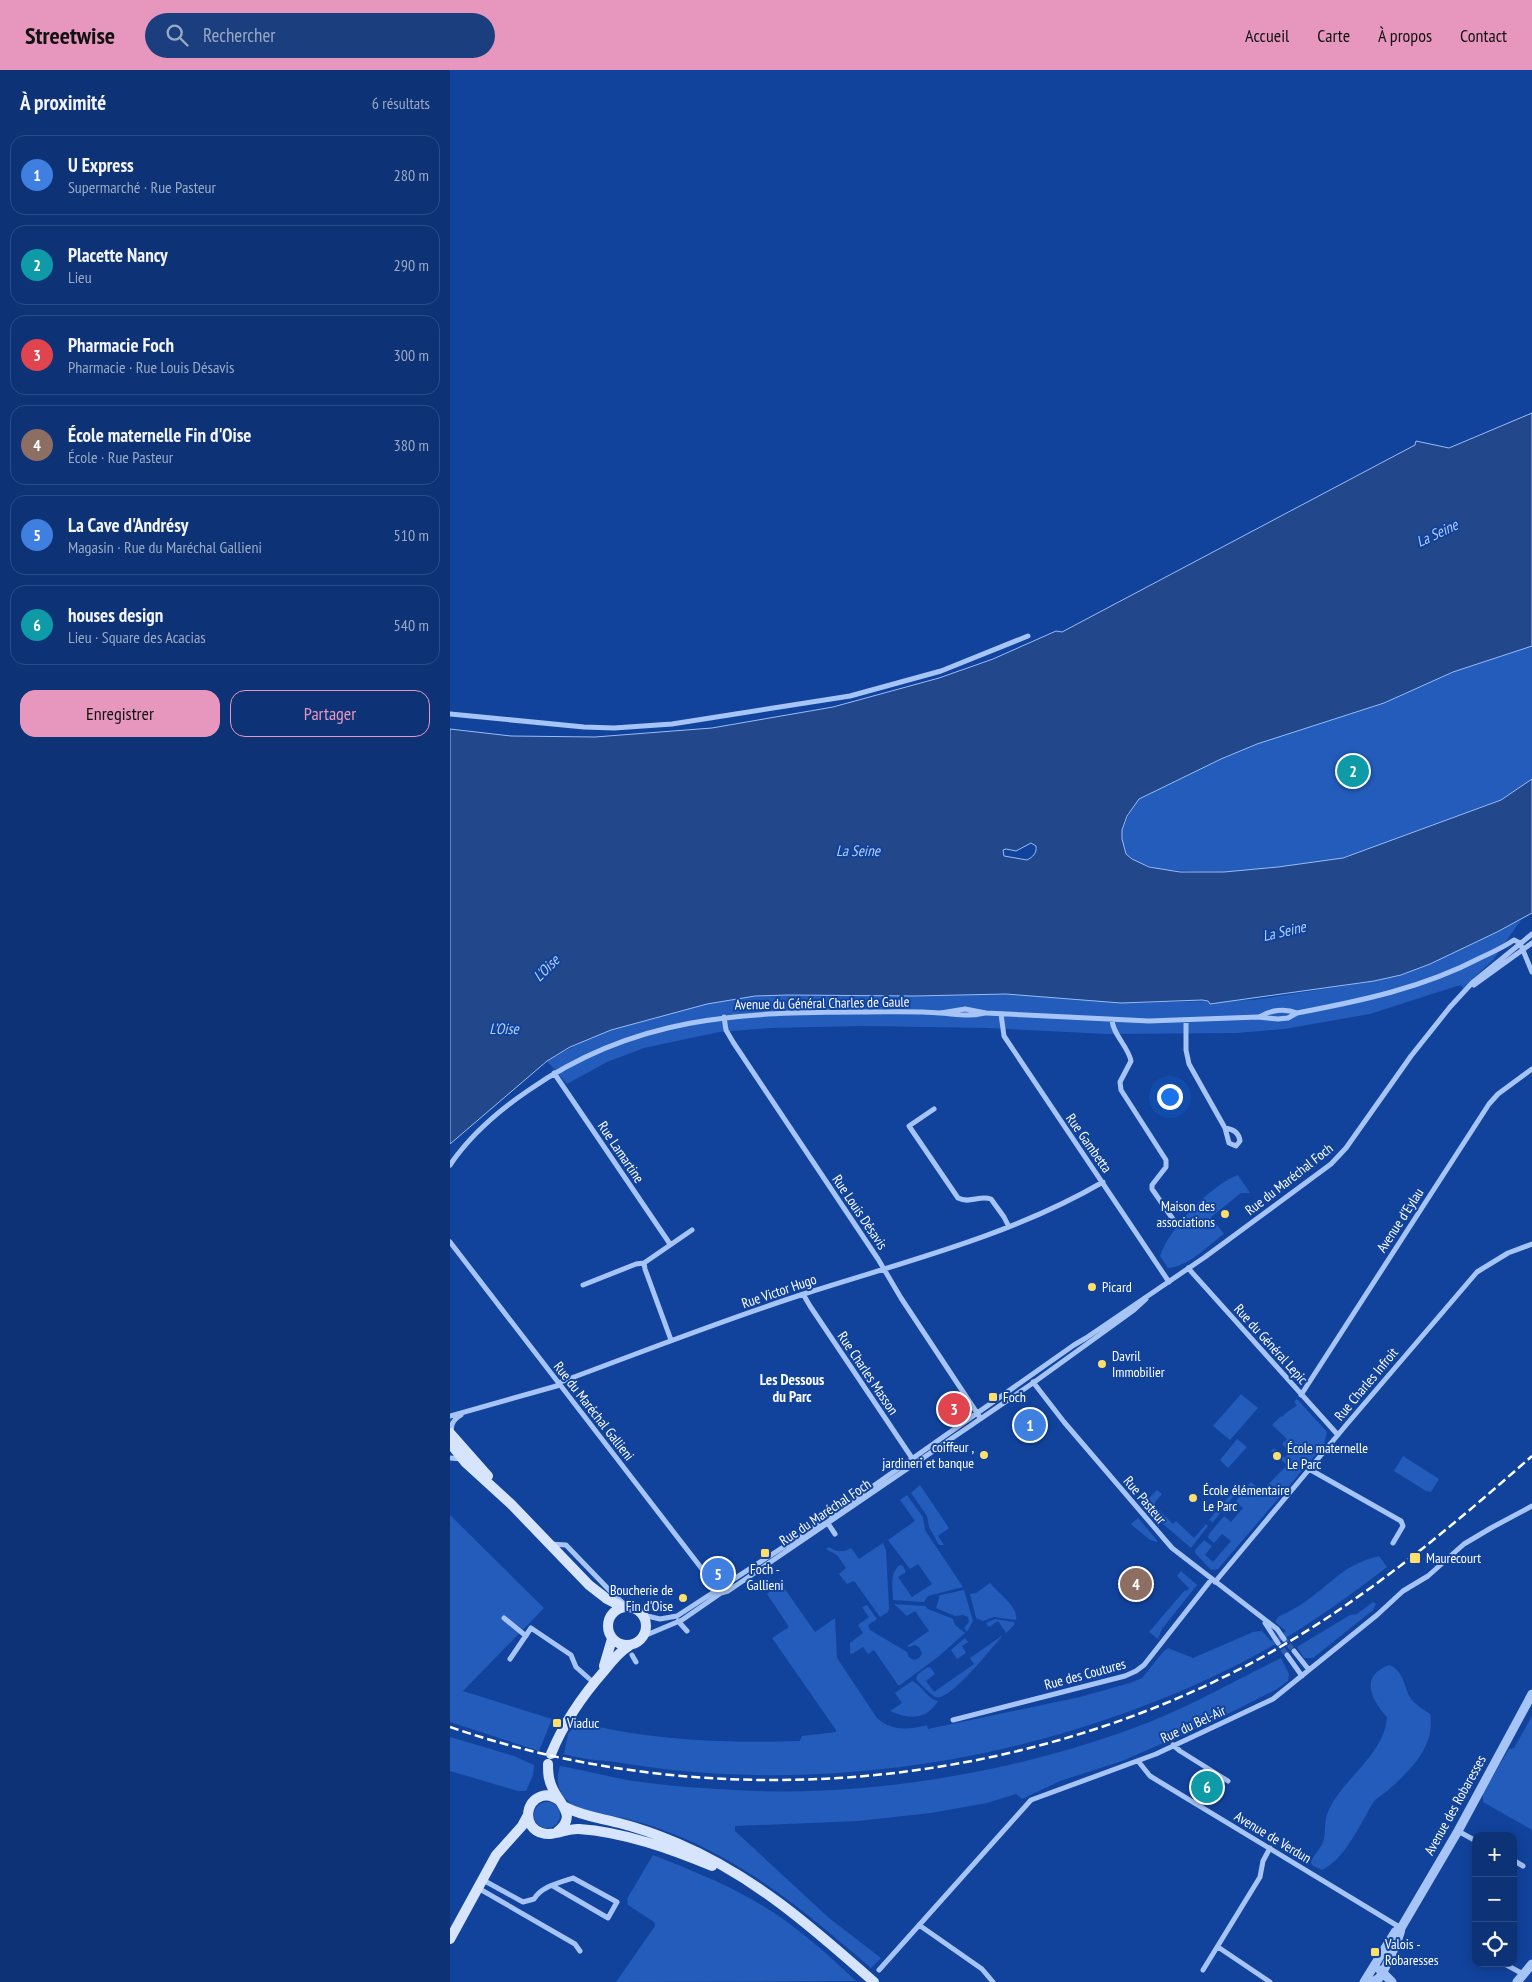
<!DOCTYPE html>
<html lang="fr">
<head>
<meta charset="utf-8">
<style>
	:root { --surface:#0d3276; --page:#1b3e7e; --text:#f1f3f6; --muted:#9aaac5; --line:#2d4d88; --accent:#e797bd }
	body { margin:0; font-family:"PT Sans Narrow",sans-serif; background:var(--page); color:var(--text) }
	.controls { position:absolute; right:15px; bottom:15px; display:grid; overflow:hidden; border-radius:10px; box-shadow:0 2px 12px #0003 }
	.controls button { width:45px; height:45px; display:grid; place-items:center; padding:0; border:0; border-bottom:1px solid var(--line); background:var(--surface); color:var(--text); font:25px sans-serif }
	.you { position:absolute; left:719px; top:1026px; width:18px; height:18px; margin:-12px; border:4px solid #fff; border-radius:50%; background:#1a73e8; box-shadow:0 0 0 8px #1a73e833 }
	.badge { display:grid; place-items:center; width:32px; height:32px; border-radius:50%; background:var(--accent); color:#fff; font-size:16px; font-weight:700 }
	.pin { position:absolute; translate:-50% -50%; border:2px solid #fff; box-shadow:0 1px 5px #0006 }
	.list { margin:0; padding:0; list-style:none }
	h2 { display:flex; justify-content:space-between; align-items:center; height:65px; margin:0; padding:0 20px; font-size:21px }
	h2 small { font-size:16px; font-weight:400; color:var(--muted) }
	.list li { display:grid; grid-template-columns:32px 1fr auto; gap:15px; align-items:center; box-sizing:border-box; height:80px; margin:0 10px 10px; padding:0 10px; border:1px solid var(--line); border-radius:15px }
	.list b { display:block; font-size:19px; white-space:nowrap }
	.list p { margin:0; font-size:16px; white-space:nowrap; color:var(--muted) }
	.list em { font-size:16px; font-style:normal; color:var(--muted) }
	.actions { display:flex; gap:10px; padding:15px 20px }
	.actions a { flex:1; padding:11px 0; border:1px solid var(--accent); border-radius:15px; text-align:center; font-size:18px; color:var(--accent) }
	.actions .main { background:var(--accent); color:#111 }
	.icon { flex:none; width:28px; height:28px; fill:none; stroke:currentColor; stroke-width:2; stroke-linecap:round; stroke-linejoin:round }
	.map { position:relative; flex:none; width:1082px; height:1912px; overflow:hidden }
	header { display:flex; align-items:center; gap:30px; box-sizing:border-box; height:70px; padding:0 25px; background:var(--accent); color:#111 }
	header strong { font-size:24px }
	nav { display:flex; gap:28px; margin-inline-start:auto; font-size:18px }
	.search { width:350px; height:45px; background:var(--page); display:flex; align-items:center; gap:12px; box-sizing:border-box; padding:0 18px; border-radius:28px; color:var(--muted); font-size:19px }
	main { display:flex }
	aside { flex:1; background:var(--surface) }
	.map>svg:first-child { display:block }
	.green { fill:#235cbb }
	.water { fill:#22478b; stroke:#98bdf8; fill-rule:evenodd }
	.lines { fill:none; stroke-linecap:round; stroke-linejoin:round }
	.minor-tunnel { stroke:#355fac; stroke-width:5; stroke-dasharray:5 2.5; stroke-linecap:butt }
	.minor { stroke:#a6c4f5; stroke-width:5 }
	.tertiary { stroke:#a6c4f5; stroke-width:9 }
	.secondary { stroke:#d6e4fd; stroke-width:10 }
	.rail { stroke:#fff; stroke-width:2.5; stroke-dasharray:9 4; stroke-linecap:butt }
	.poi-dot { fill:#ffdf6a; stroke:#11439d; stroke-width:2 }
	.labels { text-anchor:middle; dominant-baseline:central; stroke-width:4; stroke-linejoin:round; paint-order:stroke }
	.street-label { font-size:14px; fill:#fff; stroke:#11439d }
	.poi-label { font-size:14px; fill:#fff; stroke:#11439d; text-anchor:start }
	.water-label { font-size:15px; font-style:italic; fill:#b3cefb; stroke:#11439d }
	.neighbourhood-label { font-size:15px; font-weight:bold; fill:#fff; stroke:#11439d }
</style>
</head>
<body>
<header>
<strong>Streetwise</strong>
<div class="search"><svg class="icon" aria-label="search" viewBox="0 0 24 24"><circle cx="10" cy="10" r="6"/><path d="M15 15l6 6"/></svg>Rechercher</div>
<nav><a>Accueil</a><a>Carte</a><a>À propos</a><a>Contact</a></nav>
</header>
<main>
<aside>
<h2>À proximité<small>6 résultats</small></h2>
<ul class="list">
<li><span class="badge" style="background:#3f7fe0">1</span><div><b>U Express</b><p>Supermarché · Rue Pasteur</p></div><em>280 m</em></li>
<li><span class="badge" style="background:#0f9aa8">2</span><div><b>Placette Nancy</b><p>Lieu</p></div><em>290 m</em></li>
<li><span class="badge" style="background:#e0444e">3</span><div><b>Pharmacie Foch</b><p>Pharmacie · Rue Louis Désavis</p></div><em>300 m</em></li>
<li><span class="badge" style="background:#8d6e63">4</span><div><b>École maternelle Fin d'Oise</b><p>École · Rue Pasteur</p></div><em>380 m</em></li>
<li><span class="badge" style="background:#3f7fe0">5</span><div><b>La Cave d'Andrésy</b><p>Magasin · Rue du Maréchal Gallieni</p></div><em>510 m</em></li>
<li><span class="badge" style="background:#0f9aa8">6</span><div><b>houses design</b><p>Lieu · Square des Acacias</p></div><em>540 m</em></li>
</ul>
<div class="actions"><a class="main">Enregistrer</a><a>Partager</a></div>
</aside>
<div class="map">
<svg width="1082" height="1912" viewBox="0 0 1082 1912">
	<rect width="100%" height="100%" fill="#11439d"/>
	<path class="green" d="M1082 576V709L1051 730 893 788 828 797 774 802 713 800 689 793 676 784 672 769V760L682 738 689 729 697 725 771 689 807 674 934 633 1003 602Z
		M1071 850 1043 890 1013 918 1010 915 920 944 834 959 787 963 658 964 537 958 412 956 320 958 269 962 194 978 157 992 117 1014 97 991 139 968 161 960 257 934 305 926 338 925 464 926 556 924 671 933 804 930 924 911 951 905 980 894Z
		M788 1105 800 1123H791L761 1147 774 1164C757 1176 740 1196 718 1198L710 1186C718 1160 763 1113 788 1105Z
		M791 1324 808 1338 780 1370 763 1356Z
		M847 1329 877 1362 874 1375 768 1499 761 1500 745 1483V1480L754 1470 762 1476 755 1485 763 1492 781 1471 772 1464 764 1473 758 1468 759 1464 774 1446 781 1452 793 1438 786 1432 790 1425 793 1424 798 1428 804 1421 798 1415 801 1412 812 1421 837 1395 821 1381 824 1378 835 1388 840 1382 832 1374 837 1369 822 1355 831 1346 832 1347C837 1341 843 1339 847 1335L844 1332Z
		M787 1369 797 1377 778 1398 770 1390Z
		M953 1386 989 1409 981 1422 976 1421 944 1401Z
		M470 1415 499 1458 488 1466 494 1475H489L479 1457 477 1446 461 1423Z
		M786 1418 788 1421 763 1452 759 1450Z
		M707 1420 712 1424 705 1432V1436L723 1454 726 1451 744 1468 756 1454 758 1456 741 1478 713 1454 694 1433Z
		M457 1425 473 1447 475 1460 513 1517 478 1526 474 1532 443 1530C443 1518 439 1503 450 1495L453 1496 456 1502 448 1507 462 1527 482 1514 468 1494 460 1499 438 1470 465 1451 450 1430Z
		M0 1445 94 1538 13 1621 102 1649 89 1681 0 1652Z
		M688 1448 706 1469 708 1472 700 1470 683 1456 681 1454Z
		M433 1473 436 1480 439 1538 438 1542 430 1547 405 1512 403 1511 397 1514 389 1504 396 1498 387 1485 376 1479 379 1477C386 1482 393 1483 401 1478L409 1489Z
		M929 1486 937 1497C889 1534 838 1570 783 1597 617 1679 428 1717 244 1702 217 1700 191 1696 165 1692 147 1690 131 1689 114 1684L118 1664 128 1652C200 1671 276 1673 350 1671L352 1666 386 1662V1660L322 1568 339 1557 317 1524 330 1512 365 1562 385 1548 387 1588 427 1648C441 1661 459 1660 477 1655L478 1659 630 1627 680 1613 692 1608 714 1581 718 1578 743 1588 803 1562 812 1561 821 1571 836 1561 825 1552 828 1547C838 1542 850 1536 859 1529 886 1509 894 1495 929 1486Z
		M731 1501 747 1515 712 1559 708 1569 699 1562 735 1520 737 1521 739 1518 727 1506Z
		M540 1513C548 1523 569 1537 566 1550L544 1547 533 1551 526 1548 520 1524 526 1523Z
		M514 1520 523 1551 517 1562 514 1558 519 1552 518 1547 513 1545 505 1546 486 1538 490 1525Z
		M923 1532 926 1534 923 1540 863 1588H854L847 1577 900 1545 907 1544Z
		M444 1534 475 1536 478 1539 503 1549 505 1555 515 1563 488 1587 450 1615H448L424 1580 418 1584 413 1577 402 1584 400 1583V1573L413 1563 408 1555 419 1547 412 1537 417 1535 427 1549 418 1555 420 1560 457 1582C459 1592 469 1592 472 1583L469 1577 465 1575 459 1577 457 1576 479 1561 465 1541 457 1546Z
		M545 1549 564 1552 565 1554 556 1563 548 1551 539 1557 536 1553Z
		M553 1565C543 1576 500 1632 486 1627 482 1626 469 1613 466 1609L468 1604 478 1597 481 1598 485 1604 476 1611 484 1622 524 1594 520 1588Z
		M515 1568 518 1572 512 1576 516 1583 507 1589 501 1580Z
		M831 1588 839 1604 838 1611 827 1619 764 1651 672 1691 610 1711 572 1729 566 1724 537 1733 481 1743 408 1751 285 1756V1761L379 1848 431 1888 421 1898C359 1845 307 1800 231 1767 216 1761 198 1754 181 1750 163 1744 140 1746 123 1735 108 1725 105 1712 110 1696 134 1700 158 1707 183 1711 217 1716 251 1718 285 1720 421 1728 575 1701 702 1651 746 1633 788 1609 831 1588Z
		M940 1595C955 1603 953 1616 961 1629 966 1635 974 1640 980 1644 986 1676 960 1701 937 1721 933 1724 929 1727 925 1730 921 1735 918 1742 915 1747 904 1766 892 1790 872 1800L862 1795 861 1792C864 1784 872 1778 874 1769 876 1760 874 1750 878 1742 893 1707 934 1686 937 1647 921 1630 909 1605 940 1595Z
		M462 1611C472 1615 477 1629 488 1631 476 1650 460 1650 440 1641L452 1633 445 1623Z
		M1082 1646V1760L1033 1732V1723L1059 1679 1064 1678Z
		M0 1667 64 1686 84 1695 83 1705 76 1721H68L0 1701Z
		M84 1745a13 13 0 1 1 26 0a13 13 0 1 1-26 0Z
		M203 1785C236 1798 269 1811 301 1829 340 1850 374 1881 406 1911L166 1912 205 1856 204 1852 178 1835 177 1829Z"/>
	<path class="water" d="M1082 343V576L1003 602 934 633 807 674 771 689 689 729 677 746 672 760V769L676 784 682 789 699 797 730 802H774L828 797 893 788 1051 730 1082 709V843L1047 862 980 894 951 905 924 911 760 934 758 931 752 930 671 933 556 924 464 926 338 925 305 926 257 934 161 960 120 977 97 991 0 1074V659L61 666 145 667 262 658 383 637 489 608 543 589 606 561 612 562 965 375 966 371 999 378ZM581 773 586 776C587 783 583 787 577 790L554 786 553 780 556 779 566 781Z"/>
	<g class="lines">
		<path class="minor-tunnel" d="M834 1569 844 1581
			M828 1573 837 1585"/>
		<path class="minor" d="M0 644 134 657 164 658 222 654 400 626 491 601 578 566
			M1024 915 1082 873
			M491 943 515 939 536 943 699 951 808 947 828 949 838 948 847 943C910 931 973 918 1030 888 1041 883 1054 877 1064 870L1070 873 1082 902
			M551 944 554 966 719 1212
			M274 947 276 960 283 972 428 1189 451 1228 529 1346
			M809 947C820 940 835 938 847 943
			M662 950C663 965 678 976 681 991L670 1012 671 1020 716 1090V1097L702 1115V1119L727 1155
			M736 950V980L739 994 775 1058 779 1073 786 1076 790 1071C789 1062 783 1059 775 1058
			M104 1003 220 1174
			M484 1039 459 1056 508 1128C520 1134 529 1125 541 1129L554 1147 559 1157
			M0 1095C21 1064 48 1041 79 1020 185 946 290 942 415 942 440 942 465 941 490 943 506 944 519 947 535 943
			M0 1172 269 1521
			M738 1198 888 1365
			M133 1215 186 1194 194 1193
			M353 1224 360 1236 464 1391
			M221 1270 195 1199 194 1193 242 1160
			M583 1312 614 1352 722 1478 827 1559 834 1569
			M108 1313C192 1282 275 1249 360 1222 460 1190 562 1165 653 1112
			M851 1325 1039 1034 1048 1024 1082 999
			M0 1346 110 1315
			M2 1364C0 1355 3 1350 11 1345
			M0 1388 12 1389
			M859 1399 951 1451 953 1456 943 1473
			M377 1452 385 1464
			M100 1474 116 1475 166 1527 178 1537
			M765 1512 897 1354 1027 1202 1058 1183 1082 1174
			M193 1545 210 1549 227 1546 375 1450 624 1275 636 1268 755 1187 881 1094 896 1078 961 986 1000 937 1022 913 1082 864
			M54 1548 76 1566
			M228 1551 237 1561
			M815 1553 828 1573
			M194 1566 232 1550 271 1523 278 1521 583 1313 684 1240 696 1229
			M844 1581 859 1600
			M182 1585 186 1592
			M837 1585 852 1606
			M60 1589 81 1558 121 1585 126 1597 144 1613
			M503 1650 675 1606 686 1601 694 1595 761 1510
			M723 1675 730 1681 778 1711
			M688 1691 700 1706 951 1858
			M1008 1761 1026 1771
			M1063 1790 1073 1796
			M33 1810 73 1832 84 1829C92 1816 109 1813 123 1808L167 1832 158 1848 103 1816
			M28 1818 125 1874 130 1881
			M469 1855 532 1899 543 1912
			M768 1877 820 1912
			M1053 1893 1073 1904
			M429 1900 581 1730 706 1684 823 1629 927 1545 953 1521 978 1506 1014 1474 1041 1458 1082 1436
			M753 1900 810 1807 813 1791 820 1778"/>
		<path class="tertiary" d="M930 1900 942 1912
			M914 1912 945 1862 951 1858
			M922 1912C924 1911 927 1910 929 1908 933 1904 951 1865 951 1858L1008 1761 1082 1624
			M1067 1912 1082 1894"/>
		<path class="secondary" d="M0 1363 38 1406
			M0 1373 15 1392 61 1434 139 1515 157 1529 173 1537
			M158 1556a19 19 0 1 1 38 0a19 19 0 1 1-38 0Z
			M154 1596 162 1569
			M101 1684C114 1652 132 1626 155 1600 162 1591 169 1582 179 1576
			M98 1694C98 1702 98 1709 102 1717 108 1733 129 1746 107 1762
			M110 1731C105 1727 99 1724 92 1726 74 1731 73 1758 92 1763 103 1767 117 1758 129 1759 174 1762 221 1779 262 1796
			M115 1737C132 1746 150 1748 169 1753 189 1758 208 1765 227 1773 303 1805 363 1858 424 1912
			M0 1869 46 1785 72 1756 78 1745"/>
		<path class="rail" d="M0 1657C261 1747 564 1721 807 1590 908 1535 996 1462 1082 1386"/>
	</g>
	<g class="poi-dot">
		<circle cx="775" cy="1144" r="5"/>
		<circle cx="642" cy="1217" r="5"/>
		<circle cx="652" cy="1294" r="5"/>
		<rect x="538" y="1322" width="10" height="10" rx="2.5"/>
		<circle cx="534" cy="1385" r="5"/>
		<circle cx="827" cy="1386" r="5"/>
		<circle cx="743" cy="1428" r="5"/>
		<rect x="310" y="1478" width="10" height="10" rx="2.5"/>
		<rect x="959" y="1482" width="12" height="12" rx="2.5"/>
		<circle cx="233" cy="1528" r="5"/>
		<rect x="102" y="1648" width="10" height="10" rx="2.5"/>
		<rect x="920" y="1877" width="10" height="10" rx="2.5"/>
	</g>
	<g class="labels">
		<g class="street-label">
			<text transform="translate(372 933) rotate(-1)">Avenue du Général Charles de Gaule</text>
			<text transform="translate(639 1073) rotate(55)">Rue Gambetta</text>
			<text transform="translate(171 1082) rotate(56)">Rue Lamartine</text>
			<text transform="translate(839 1109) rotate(-38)">Rue du Maréchal Foch</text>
			<text transform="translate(410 1142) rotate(56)">Rue Louis Désavis</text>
			<text transform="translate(950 1150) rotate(-57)">Avenue d'Eylau</text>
			<text transform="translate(329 1221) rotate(-19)">Rue Victor Hugo</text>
			<text transform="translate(821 1274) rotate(48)">Rue du Général Lepic</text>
			<text transform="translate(418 1303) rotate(56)">Rue Charles Masson</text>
			<text transform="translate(916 1314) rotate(-50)">Rue Charles Infroit</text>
			<text transform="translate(144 1341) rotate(52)">Rue du Maréchal Gallieni</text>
			<text transform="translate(695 1430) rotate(50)">Rue Pasteur</text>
			<text transform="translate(375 1442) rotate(-34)">Rue du Maréchal Foch</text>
			<text transform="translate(635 1604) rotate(-15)">Rue des Coutures</text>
			<text transform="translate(743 1654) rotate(-25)">Rue du Bel-Air</text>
			<text transform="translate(1005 1735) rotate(-61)">Avenue des Robaresses</text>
			<text transform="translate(823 1767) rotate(31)">Avenue de Verdun</text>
		</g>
		<g class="poi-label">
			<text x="765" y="1136" text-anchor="end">Maison des<tspan x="765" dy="16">associations</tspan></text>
			<text x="652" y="1217">Picard</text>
			<text x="662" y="1286">Davril<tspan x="662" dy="16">Immobilier</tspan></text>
			<text x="553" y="1327">Foch</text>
			<text x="524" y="1377" text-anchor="end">coiffeur ,<tspan x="524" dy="16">jardineri et banque</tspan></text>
			<text x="837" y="1378">École maternelle<tspan x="837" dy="16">Le Parc</tspan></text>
			<text x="753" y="1420">École élémentaire<tspan x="753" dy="16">Le Parc</tspan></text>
			<text x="976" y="1488">Maurecourt</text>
			<text x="315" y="1499" text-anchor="middle">Foch -<tspan x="315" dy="16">Gallieni</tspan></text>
			<text x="223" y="1520" text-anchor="end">Boucherie de<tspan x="223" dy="16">Fin d'Oise</tspan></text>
			<text x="117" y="1653">Viaduc</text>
			<text x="935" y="1874">Valois -<tspan x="935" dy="16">Robaresses</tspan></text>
		</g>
		<g class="water-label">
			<text transform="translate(987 463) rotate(-25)">La Seine</text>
			<text x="408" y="780">La Seine</text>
			<text transform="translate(834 861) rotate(-13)">La Seine</text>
			<text transform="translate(96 898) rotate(-45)">L'Oise</text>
			<text x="54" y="958">L’Oise</text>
		</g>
		<g class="neighbourhood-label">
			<text x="342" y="1309">Les Dessous<tspan x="342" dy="17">du Parc</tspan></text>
		</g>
	</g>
</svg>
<div class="controls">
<button>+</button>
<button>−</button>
<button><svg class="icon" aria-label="locate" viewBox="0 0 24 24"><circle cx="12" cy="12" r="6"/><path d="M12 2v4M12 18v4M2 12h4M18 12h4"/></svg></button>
</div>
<div class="you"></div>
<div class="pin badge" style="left:580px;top:1355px;background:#3f7fe0">1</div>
<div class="pin badge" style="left:903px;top:701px;background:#0f9aa8">2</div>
<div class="pin badge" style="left:504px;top:1339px;background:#e0444e">3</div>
<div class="pin badge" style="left:686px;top:1514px;background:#8d6e63">4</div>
<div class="pin badge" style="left:268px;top:1504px;background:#3f7fe0">5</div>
<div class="pin badge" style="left:757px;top:1717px;background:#0f9aa8">6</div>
</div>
</main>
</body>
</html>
